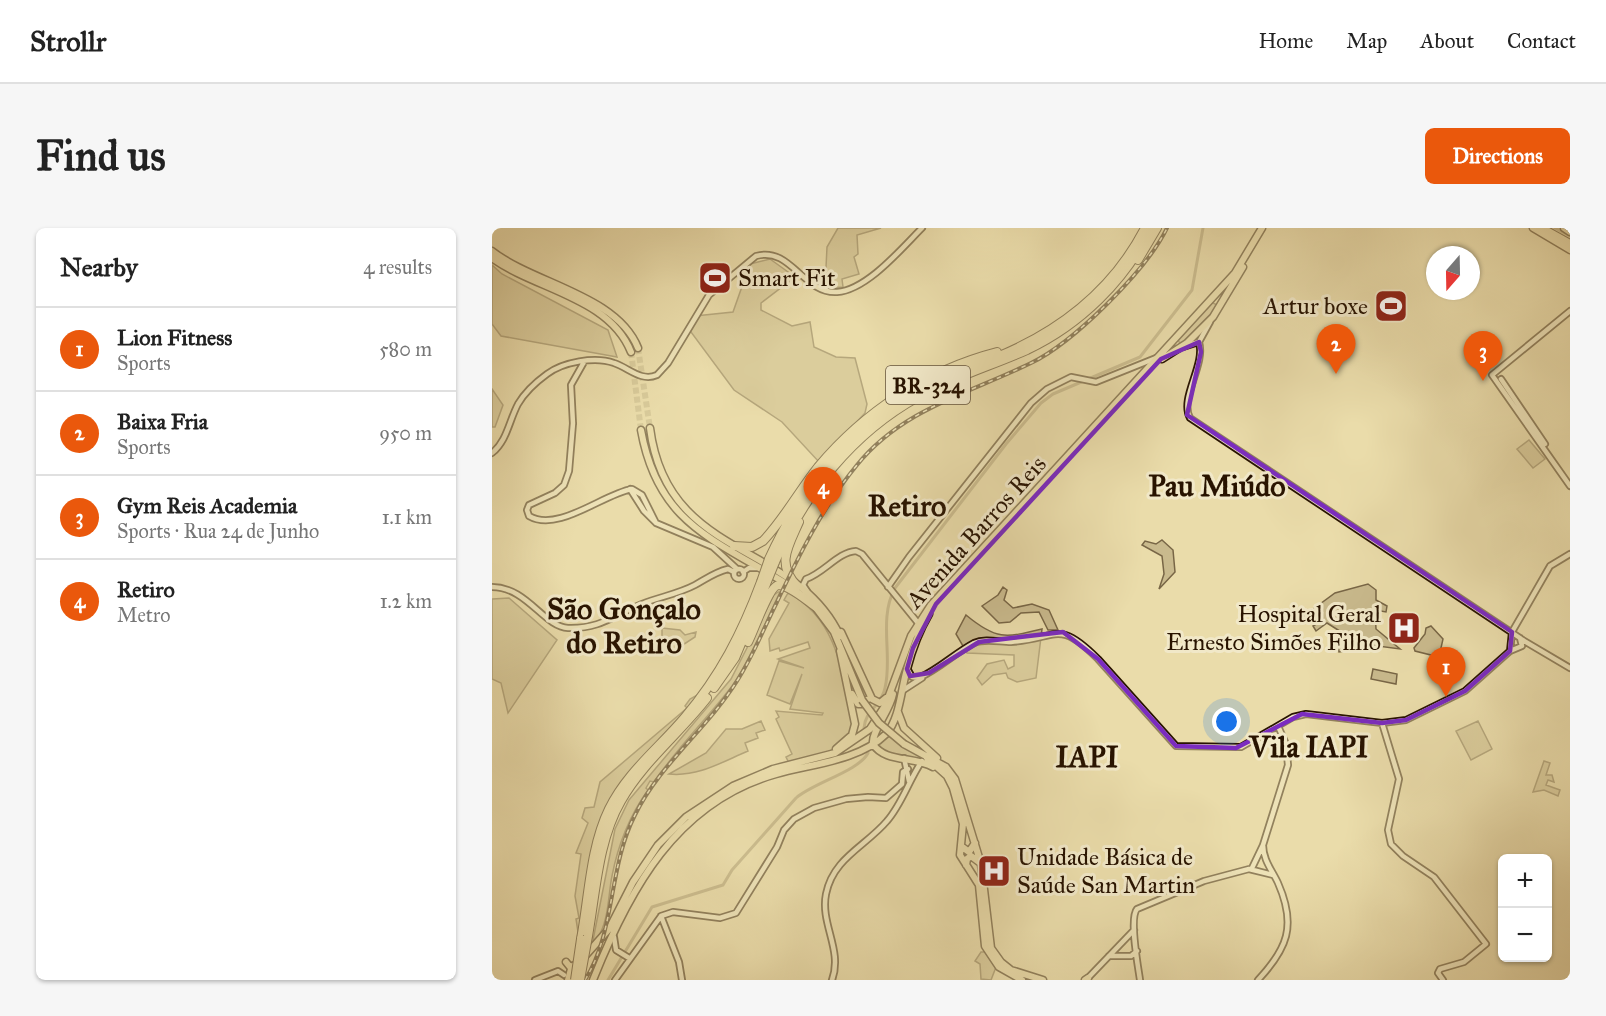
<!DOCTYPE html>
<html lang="en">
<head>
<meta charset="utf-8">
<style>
	:root { --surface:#fff; --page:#f6f6f6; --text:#222; --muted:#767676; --line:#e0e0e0; --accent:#ea580c }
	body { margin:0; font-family:"IM FELL Great Primer",serif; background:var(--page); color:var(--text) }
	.controls { position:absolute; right:18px; bottom:18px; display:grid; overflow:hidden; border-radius:9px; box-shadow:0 2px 4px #0004 }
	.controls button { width:54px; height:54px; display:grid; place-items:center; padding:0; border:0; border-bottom:2px solid var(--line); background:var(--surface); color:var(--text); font:30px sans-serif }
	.compass { position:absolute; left:934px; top:18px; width:54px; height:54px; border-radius:50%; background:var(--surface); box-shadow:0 2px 4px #0004; rotate:200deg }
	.you { position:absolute; left:735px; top:494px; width:21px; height:21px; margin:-15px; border:4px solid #fff; border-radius:50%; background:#1a73e8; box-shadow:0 0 0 9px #1a73e833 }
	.badge { display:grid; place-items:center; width:39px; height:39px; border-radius:50%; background:var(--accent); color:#fff; font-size:20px; font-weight:700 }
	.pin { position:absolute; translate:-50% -50px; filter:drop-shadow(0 2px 3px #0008) }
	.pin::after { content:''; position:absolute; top:32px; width:21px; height:18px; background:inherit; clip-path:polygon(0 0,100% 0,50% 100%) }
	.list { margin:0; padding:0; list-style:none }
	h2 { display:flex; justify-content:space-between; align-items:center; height:78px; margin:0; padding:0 24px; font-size:26px }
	h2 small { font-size:20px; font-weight:400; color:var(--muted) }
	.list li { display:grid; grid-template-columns:39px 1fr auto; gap:18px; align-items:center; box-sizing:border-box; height:84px; padding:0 24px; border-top:2px solid var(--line) }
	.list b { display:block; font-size:22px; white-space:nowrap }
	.list p { margin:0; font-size:20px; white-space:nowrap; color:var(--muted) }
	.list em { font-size:20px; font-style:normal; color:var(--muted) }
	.map { position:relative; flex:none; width:1078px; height:752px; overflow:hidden; border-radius:9px }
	header { display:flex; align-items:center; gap:36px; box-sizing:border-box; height:84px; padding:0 30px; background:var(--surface); border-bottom:2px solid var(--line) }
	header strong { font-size:28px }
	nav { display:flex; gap:33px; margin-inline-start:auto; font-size:21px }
	.intro { display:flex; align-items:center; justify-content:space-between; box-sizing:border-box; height:144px; padding:0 36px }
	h1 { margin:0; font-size:42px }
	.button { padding:15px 27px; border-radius:9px; background:var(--accent); color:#fff; font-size:21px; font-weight:700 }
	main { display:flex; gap:36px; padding:0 36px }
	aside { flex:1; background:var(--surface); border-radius:9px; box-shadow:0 2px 4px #0004 }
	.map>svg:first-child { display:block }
	.green { fill:#c9ba8d; stroke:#786646; stroke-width:1.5 }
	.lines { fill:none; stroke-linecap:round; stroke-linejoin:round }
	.canal { stroke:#a89870; stroke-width:3 }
	.primary-tunnel { stroke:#c3b488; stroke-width:6; stroke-dasharray:6 3; stroke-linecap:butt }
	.secondary-casing { stroke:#281300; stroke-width:8 }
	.primary-casing { stroke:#281300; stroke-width:9 }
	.highway-casing { stroke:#281300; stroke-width:10 }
	.secondary { stroke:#f1e8c8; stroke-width:4.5 }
	.primary { stroke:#eadcaa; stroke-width:6 }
	.highway { stroke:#eadcaa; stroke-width:8 }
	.rail-casing { stroke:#281300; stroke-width:4 }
	.rail { stroke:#f1e8c8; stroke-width:1.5; stroke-dasharray:4.5; stroke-linecap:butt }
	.primary-bridge-casing { stroke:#281300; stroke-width:9; stroke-linecap:butt }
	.highway-bridge-casing { stroke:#281300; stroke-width:10; stroke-linecap:butt }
	.primary-bridge { stroke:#eadcaa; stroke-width:6 }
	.highway-bridge { stroke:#eadcaa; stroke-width:8 }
	.marked { fill:none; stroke:#7b2cbf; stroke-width:4.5; stroke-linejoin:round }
	.labels { text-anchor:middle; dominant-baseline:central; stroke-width:6; stroke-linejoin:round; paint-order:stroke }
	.shield { fill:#f1e8c8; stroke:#64533c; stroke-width:1.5 }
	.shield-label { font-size:22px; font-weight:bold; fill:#281300 }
	.poi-label { font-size:24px; fill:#281300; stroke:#f1e8c8; text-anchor:start }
	.street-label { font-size:24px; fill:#281300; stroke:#f1e8c8 }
	.district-label { font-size:30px; font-weight:bold; fill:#281300; stroke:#f1e8c8 }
</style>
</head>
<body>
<header>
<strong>Strollr</strong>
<nav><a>Home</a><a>Map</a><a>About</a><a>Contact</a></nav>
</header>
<div class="intro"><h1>Find us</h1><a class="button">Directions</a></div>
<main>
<aside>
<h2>Nearby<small>4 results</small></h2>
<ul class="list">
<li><span class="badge">1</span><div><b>Lion Fitness</b><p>Sports</p></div><em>580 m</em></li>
<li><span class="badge">2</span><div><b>Baixa Fria</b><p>Sports</p></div><em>950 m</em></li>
<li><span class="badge">3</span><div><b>Gym Reis Academia</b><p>Sports · Rua 24 de Junho</p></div><em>1.1 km</em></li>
<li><span class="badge">4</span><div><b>Retiro</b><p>Metro</p></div><em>1.2 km</em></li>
</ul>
</aside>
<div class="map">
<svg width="1078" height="752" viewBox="0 0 1078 752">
	<rect width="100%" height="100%" fill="#eadcaa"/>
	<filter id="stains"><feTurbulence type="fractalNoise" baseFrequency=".00333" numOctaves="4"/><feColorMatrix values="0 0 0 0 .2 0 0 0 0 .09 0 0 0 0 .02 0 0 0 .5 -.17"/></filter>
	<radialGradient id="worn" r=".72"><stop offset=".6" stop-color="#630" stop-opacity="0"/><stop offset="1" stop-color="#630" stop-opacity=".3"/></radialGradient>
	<path class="green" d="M346 0H389L365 7 366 26 362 29 367 46 350 51 351 59 333 60 335 19Z
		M278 31 303 49 269 75V82L300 98 318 94 322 119 344 129 363 130 375 176 373 185 327 234 290 194 242 162 196 100 203 88 241 84 258 36Z
		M0 37 10 46 116 102 125 129 9 108 0 96Z
		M719 74 725 77 724 81 691 116 687 114 686 111Z
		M0 161 11 177 3 199H0Z
		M1037 212 1053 231 1041 240 1025 221Z
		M670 312 681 322 683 344 667 361 672 346 670 328 650 317 653 313 664 316Z
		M876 356 884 362V372L895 378 894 384 883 382 884 401 908 421 871 416 869 421 847 424 846 418 865 414 835 395 824 403 821 398 831 392 819 389V394L809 390 843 365Z
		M511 359 515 362 512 372 521 380 540 376 557 382 566 402H556L547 384 529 385 518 394 507 395 490 378 506 367Z
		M286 364H288C273 395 260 430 240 458 215 491 185 520 162 554L158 553 154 560 156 562C138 587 126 617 120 648 116 668 117 693 105 711L101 712 123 601 137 572 239 451 282 367Z
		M296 365C346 390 351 448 361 497 353 524 321 530 297 535L294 529 300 526 284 491 287 489 284 483 330 487 331 485 298 481 310 446 298 476 275 467 287 433 312 440 286 431 318 420 316 414 288 423 287 420 278 423 277 411 297 375 292 372Z
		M17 370 65 412 16 485 9 455 0 451V371Z
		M474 387C504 412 513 410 550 401L544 450 525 454 516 450 514 445 501 447 490 457 485 450 495 436 512 432 516 441 522 438V427L475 425 464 406Z
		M939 398 951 411 947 429 923 423 922 420 933 406 934 400Z
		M170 400 188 402 193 407 204 404 203 409 180 424 170 413Z
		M881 441 905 446 904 456 879 451Z
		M211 464 127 557 83 729 86 704 84 691 87 690 83 668 89 626 84 625 96 595 90 590 93 580 102 579 108 554 195 480 193 478 198 471Z
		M269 493 273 502 264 505 266 510 253 515 256 523C230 534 206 549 177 546L214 525 234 501H250Z
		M986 493 1000 521 979 532 964 503Z
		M395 507 437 535 390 523 384 517Z
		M1052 533 1058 535 1054 547H1060L1062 554 1056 552 1054 557 1068 562 1066 568 1052 562 1041 564Z
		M489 724H493L504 739 499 752 489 751 488 736 483 733Z"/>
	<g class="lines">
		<path class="canal" d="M1063 0 1078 8
			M372 500C373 482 390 477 393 460 401 428 386 391 403 360L514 216 549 175 561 166 648 129 700 62 711 0
			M116 752 160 679 231 657 240 642 304 570C321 555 367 543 376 525"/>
		<path class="primary-tunnel" d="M146 120 158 200
			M139 124 149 202"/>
		<defs>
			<path id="secondary" d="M1078 83 1000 147 1078 258
				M707 114C714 137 687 170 698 190L1028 410
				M691 119 707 114 718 94
				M1009 151 1053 216
				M81 195 77 243 72 257 63 265 37 277 35 282 37 288C66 305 111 266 140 261L150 267 164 295
				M81 196 79 157 92 134
				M0 225C15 213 17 193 26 176 33 164 44 154 55 146 71 134 103 128 122 135 137 140 149 154 165 147L176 135 217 67 264 28C299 18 311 66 345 64 375 62 410 20 430 0
				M138 261 152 283 164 295 221 319 245 341
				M242 346a5 5 0 1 1 10 0a5 5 0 1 1-10 0Z
				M251 344 257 340H268
				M0 359C35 359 52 399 76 400 109 401 122 387 150 376 167 369 186 366 203 357 214 351 223 344 236 341L242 344
				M396 359 417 329 539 175 555 161 579 149 604 154 664 130
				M315 363 311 357 314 351C332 345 346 324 364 323L370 326 426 395
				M1020 404 1058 338 1078 326
				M1029 411 1078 440
				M1018 423 1020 404
				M416 442 420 449 427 450C447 441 463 425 482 415 493 410 507 414 519 414 566 411 565 390 606 431L684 518 749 519 801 489 814 486 890 495 914 492 973 463 1018 423 1030 418 1028 410
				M410 463 430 450
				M890 495 907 551 896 602 899 616 911 628 942 649 994 716 972 734 948 741 946 745 951 752
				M412 530 417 553
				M760 640 771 617 796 537 794 516 786 498
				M169 688 187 734 190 752
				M122 709 124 722 137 730
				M617 728H639L645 723
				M43 752 66 743 72 747
				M123 752 169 688 181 684 228 690 244 685 285 619 292 602 302 591 322 580 354 571 376 569 394 570 410 556 411 544 416 541
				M340 752C351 722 328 696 334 666 341 630 374 618 395 593 410 576 417 552 430 533
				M594 752 642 702
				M648 752C646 738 637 690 645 681L712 653 757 641 781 647
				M766 752C795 721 805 698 786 655 780 642 771 632 771 617"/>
			<path id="primary" d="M1041 0 1078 22
				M1072 0 1078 4
				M0 23C42 56 125 67 146 120
				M0 30C44 62 117 69 139 124
				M670 131 695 115 721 89 751 39
				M158 200C175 333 303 312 348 408
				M149 202C166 297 223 311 296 357
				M321 376 342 404 370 472
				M349 404 380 471 388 475 394 470
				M360 466 366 476H370L375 472
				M401 466C398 483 379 504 381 516 393 535 422 528 441 539
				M406 484 412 500 445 530
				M412 516 454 539 463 551 489 636 499 720 509 734 519 742 551 752
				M344 521 360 507 363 496 348 423
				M435 530 455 548 461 560 471 596 468 627 487 657 493 718 507 739 530 752
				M469 618 477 624 483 615
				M474 637 475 631 479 628 487 634
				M93 728 117 701 141 654 166 617 194 589 241 558 281 541 343 525 378 501 393 478 419 408 439 377 743 45 770 0
				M74 734 78 739 83 737
				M76 752 79 741 85 735
				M101 752C137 662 184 574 284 546 319 536 367 533 394 506 408 491 409 461 415 441 420 422 427 403 437 386
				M593 752 596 750"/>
			<path id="highway" d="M1049 0 1078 16
				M646 32 665 0
				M242 318 260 319 271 313C292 291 307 263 326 239 372 184 435 142 505 124
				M277 331C310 258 362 197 433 158 456 146 481 138 505 129 568 103 621 62 653 0
				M283 334C312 266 361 205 426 169 461 149 499 138 535 122 588 97 633 53 659 0
				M305 358C284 336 296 319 307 294
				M256 414C262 403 277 357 287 357 299 358 315 373 324 379
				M222 460 243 430 274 356
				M96 708C104 663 106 613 129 573 151 534 188 505 215 470
				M89 711C97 669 98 620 117 581 135 544 167 520 193 489 228 448 250 405 269 354"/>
		</defs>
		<use href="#secondary" class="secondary-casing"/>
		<use href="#primary" class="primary-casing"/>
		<use href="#highway" class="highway-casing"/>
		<use href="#secondary" class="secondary"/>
		<use href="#primary" class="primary"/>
		<use href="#highway" class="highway"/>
		<defs>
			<path id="rail" d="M93 752C124 702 116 640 143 587 168 536 215 501 245 453 261 428 272 400 285 374 307 327 332 277 365 237 410 181 478 165 539 135 581 115 655 42 675 0"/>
		</defs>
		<use href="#rail" class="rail-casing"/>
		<use href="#rail" class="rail"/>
		<defs>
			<path id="primary-bridge" d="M370 472 387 495 412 516"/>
			<path id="highway-bridge" d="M269 354 277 331
				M274 356 283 334
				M83 752 89 711
				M88 752 96 708"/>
		</defs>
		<use href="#primary-bridge" class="primary-bridge-casing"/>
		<use href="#highway-bridge" class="highway-bridge-casing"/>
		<use href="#primary-bridge" class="primary-bridge"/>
		<use href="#highway-bridge" class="highway-bridge"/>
	</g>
	<path d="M0 0H1078V752H0ZM707 114 709 124 695 187 1020 404 1018 423 973 463 914 492 890 495 810 486 744 520 684 518 606 431 571 404 487 414 437 445 418 448 415 441 421 420 444 376 669 131Z" fill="#eadcaa" fill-opacity=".55" fill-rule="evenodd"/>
	<path class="marked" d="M707 114 709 124 695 187 1020 404 1018 423 973 463 914 492 890 495 810 486 744 520 684 518 606 431 571 404 487 414 437 445 418 448 415 441 421 420 444 376 669 131Z"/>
	<defs>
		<symbol id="stadium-square" viewBox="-11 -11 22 22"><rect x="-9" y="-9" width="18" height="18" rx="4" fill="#8f2418" stroke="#f1e8c8"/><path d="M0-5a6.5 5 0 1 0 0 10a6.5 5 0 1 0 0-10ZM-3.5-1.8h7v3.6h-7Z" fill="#fff"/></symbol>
		<symbol id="hospital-square" viewBox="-11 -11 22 22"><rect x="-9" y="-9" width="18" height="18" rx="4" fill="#8f2418" stroke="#f1e8c8"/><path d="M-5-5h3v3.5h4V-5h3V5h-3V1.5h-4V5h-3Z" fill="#fff"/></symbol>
	</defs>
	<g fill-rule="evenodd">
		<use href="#stadium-square" x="204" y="31" width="38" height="38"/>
		<use href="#stadium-square" x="880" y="59" width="38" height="38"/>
		<use href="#hospital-square" x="893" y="381" width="38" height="38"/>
		<use href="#hospital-square" x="483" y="624" width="38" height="38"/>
	</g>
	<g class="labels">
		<rect class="shield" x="394" y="138" width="84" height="38" rx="4.5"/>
		<g class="shield-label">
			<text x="436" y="157">BR-324</text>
		</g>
		<g class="poi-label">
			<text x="246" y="50">Smart Fit</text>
			<text x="876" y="78" text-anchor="end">Artur boxe</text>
			<text x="889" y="386" text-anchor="end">Hospital Geral<tspan x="889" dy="28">Ernesto Simões Filho</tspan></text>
			<text x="525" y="629">Unidade Básica de<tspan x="525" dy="28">Saúde San Martin</tspan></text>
		</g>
		<g class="street-label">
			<text transform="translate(484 304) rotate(-48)">Avenida Barros Reis</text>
		</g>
		<g class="district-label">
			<text x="725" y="258">Pau Miúdo</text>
			<text x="415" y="278">Retiro</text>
			<text x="132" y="381">São Gonçalo<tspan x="132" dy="34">do Retiro</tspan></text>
			<text x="817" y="519">Vila IAPI</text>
			<text x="595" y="529">IAPI</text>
		</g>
	</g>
	<rect width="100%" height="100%" filter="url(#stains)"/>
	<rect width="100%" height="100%" fill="url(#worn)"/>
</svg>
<div class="controls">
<button>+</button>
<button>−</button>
</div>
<svg class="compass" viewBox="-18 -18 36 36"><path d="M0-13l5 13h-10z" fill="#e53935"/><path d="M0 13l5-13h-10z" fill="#767676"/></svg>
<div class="you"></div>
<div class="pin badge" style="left:954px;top:469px">1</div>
<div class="pin badge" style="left:844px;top:146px">2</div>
<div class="pin badge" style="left:991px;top:153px">3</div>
<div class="pin badge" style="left:331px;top:289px">4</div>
</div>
</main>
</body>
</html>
